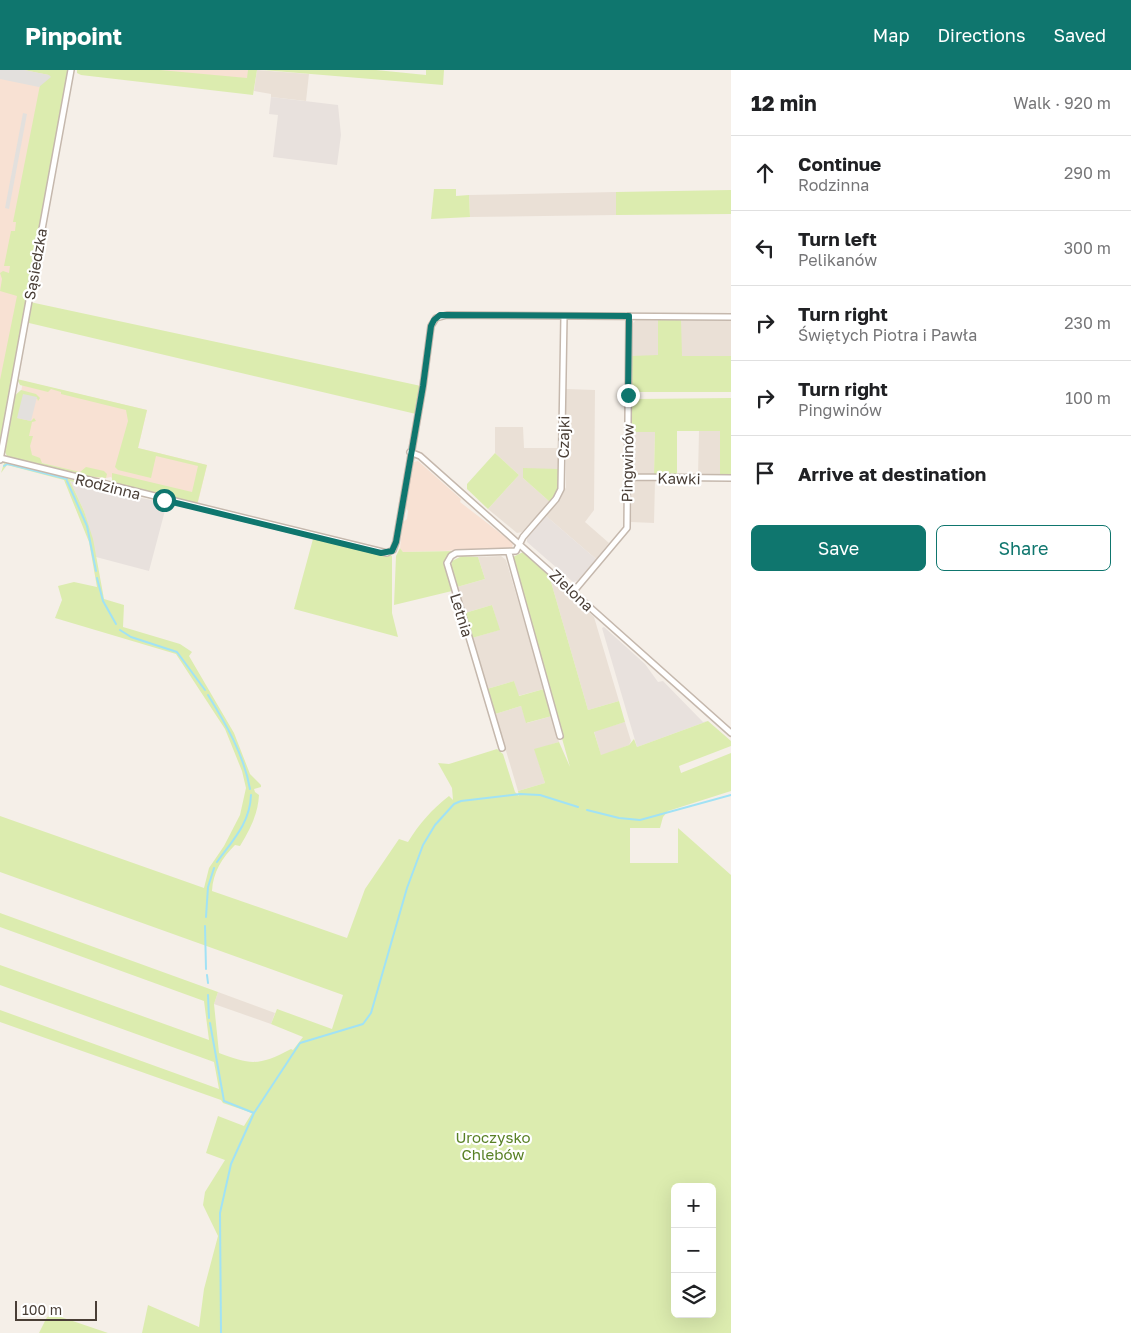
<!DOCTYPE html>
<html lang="en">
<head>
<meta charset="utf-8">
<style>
	:root { --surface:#fff; --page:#f2f2f2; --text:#202124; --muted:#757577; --line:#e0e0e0; --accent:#0f766e }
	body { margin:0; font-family:"Golos Text",sans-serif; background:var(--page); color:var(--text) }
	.controls { position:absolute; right:15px; bottom:15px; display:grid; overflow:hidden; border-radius:8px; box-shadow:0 5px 20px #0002 }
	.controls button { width:45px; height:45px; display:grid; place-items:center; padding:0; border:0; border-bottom:1px solid var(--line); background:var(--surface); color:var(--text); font:25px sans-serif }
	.scale { position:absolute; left:15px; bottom:12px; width:82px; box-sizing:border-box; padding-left:5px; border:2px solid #493e36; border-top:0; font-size:14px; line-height:18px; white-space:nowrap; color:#493e36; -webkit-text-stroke:4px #fff; paint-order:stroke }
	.stop { position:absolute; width:15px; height:15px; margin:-11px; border:4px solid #0f766e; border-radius:50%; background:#fff }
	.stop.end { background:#0f766e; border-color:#fff; box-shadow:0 1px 5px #0008 }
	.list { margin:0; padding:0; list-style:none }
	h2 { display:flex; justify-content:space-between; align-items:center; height:65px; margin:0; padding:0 20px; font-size:21px }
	h2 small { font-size:16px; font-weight:400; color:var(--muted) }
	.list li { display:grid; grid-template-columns:32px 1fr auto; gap:15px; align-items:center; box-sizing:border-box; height:75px; padding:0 20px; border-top:1px solid var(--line) }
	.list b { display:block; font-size:19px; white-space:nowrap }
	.list p { margin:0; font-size:16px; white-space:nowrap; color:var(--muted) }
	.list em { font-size:16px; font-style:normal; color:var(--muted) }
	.actions { display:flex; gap:10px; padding:15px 20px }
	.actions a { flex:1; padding:11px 0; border:1px solid var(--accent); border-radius:8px; text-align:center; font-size:18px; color:var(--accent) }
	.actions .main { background:var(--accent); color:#fff }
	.icon { flex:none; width:28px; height:28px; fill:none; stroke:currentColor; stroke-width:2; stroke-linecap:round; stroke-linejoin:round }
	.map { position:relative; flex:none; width:731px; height:1263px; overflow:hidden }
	header { display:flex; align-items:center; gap:30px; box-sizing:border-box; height:70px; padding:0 25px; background:var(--accent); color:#fff }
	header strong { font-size:24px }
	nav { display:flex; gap:28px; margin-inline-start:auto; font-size:18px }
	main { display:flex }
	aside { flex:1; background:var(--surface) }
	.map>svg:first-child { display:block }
	.residential { fill:#eae0d6 }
	.commercial { fill:#f8e1d3 }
	.industrial { fill:#e8e1dd }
	.green { fill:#dcecaf; fill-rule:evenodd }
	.parking { fill:#e3e0dd }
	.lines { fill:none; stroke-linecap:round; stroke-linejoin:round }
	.stream { stroke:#a1e2f5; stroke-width:2 }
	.minor-casing { stroke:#c5b8ad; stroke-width:8 }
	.minor { stroke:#fff; stroke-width:5 }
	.route { stroke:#0f766e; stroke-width:6 }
	.labels { text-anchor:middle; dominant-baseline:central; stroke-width:4.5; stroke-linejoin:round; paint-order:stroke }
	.street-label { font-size:15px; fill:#493e36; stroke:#fff }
	.park-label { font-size:15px; fill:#588025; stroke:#fff }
</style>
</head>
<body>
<header>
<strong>Pinpoint</strong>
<nav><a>Map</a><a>Directions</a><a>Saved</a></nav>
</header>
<main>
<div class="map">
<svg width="731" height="1263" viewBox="0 0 731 1263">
	<rect width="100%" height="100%" fill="#f5efe8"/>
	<path class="residential" d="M257 0 309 4 306 31 271 27V24L254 21Z
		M616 122V145L470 147 469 125Z
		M636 250H658V286H632V254Z
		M681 250H731V286H681Z
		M566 319 595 320 594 440 585 452 609 473 596 489 546 446 560 430 566 417Z
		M495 357H523L524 378H559V399H523V408L550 432 522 462 517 463 488 439 519 405 495 383Z
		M699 361H721L720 405H698Z
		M632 362H655L654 404H636L632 400Z
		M636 410 655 411 654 453 631 452 632 414Z
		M501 486 506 490 544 619 518 626 514 611 487 619 472 568 499 560 495 545 492 535 465 543 457 517 485 509 478 487Z
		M549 505 594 547 619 631 588 640Z
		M521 636 527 653 552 646 559 672 535 680 545 713 518 721 495 644Z
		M625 652 631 671 629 675 601 686 594 661Z
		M218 922 275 943 271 954 214 934Z"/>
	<path class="commercial" d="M0 0H65L0 317Z
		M122 0H255L253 20Z
		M23 311 147 340 138 378 207 395 198 432 115 412 111 407 101 409 10 384Z
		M418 391 461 429 460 432 513 473 512 479 403 482 400 478 403 452 407 449 408 441 405 437 406 430 414 392Z"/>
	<path class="industrial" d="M271 27 338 35 341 65 337 95 273 87 278 45 269 44Z
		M70 411 105 421 167 433 149 501 96 487 84 441Z
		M546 446 596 489 577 511 573 512 527 472V468Z
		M604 557 645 594 658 612 663 611 703 652 708 651 637 677 602 558Z"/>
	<path class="green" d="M24 0H68L0 374V310L17 226 0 221 2 209 0 203 3 201 9 203 10 196H4L11 161H15L16 152H13L40 15 49 5Z
		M77 0H160L247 8 248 0H257L253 25 81 5 77 3Z
		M263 0H376L426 5V0H444L443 15Z
		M434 119H456V126L469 125 470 147 431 149Z
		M731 120V144L616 145V122Z
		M30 232 421 316 416 344 29 253 27 251Z
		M658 250H681L682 286H731V322H636L632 318V286L658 285Z
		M17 309 147 340 138 378 207 395 197 435 112 413V403L192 422 198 396 156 386 151 408 118 400 115 397 128 351 126 340 61 324V322L51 319 48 322 20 315Z
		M21 320 36 324 40 328 38 331 37 328 17 348 31 351 34 348 36 351 32 352 29 366H33L30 376 32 385 40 388 42 393 80 402 86 397 104 401 107 404 106 408 85 406 7 386 5 382 13 327Z
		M731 328V405H720V361H677V404H654L655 362H632L631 334 636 329Z
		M495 383 519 405 488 439 467 419V414Z
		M4 393 16 394 101 418V420L70 411 84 441 93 469 104 529 124 535 123 557 180 574 192 582 189 586 234 663 250 704 261 715V717L254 719 255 722 259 725C258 744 250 760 240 776L235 775C222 788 213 802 212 821L347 868 365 819 399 769 408 772C419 754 432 739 449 726L453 730 452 718 438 693 449 694 497 679 503 684 515 722 519 726 518 721 545 713 534 679 559 672 570 697 514 497 513 487 523 482 549 505 588 640 619 631 625 652 594 662 601 685 629 675 634 669 637 677 708 651 731 671V676L679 696 681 703 731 683V721L668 741 663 747 660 758H630V793H678V758L731 805V1263H142L148 1235 199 1257 204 1219 218 1166 203 1135 205 1122 225 1090 206 1083 218 1046 244 1056 252 1043 223 1033 221 1030 0 952V940L219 1019 214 992 0 915V895L209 970 204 931 0 857V843L218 922 214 934 219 983C251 995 259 996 291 979L293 980 303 967 271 954 277 939 332 959 343 925 0 802V746L204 818 209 798 224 776 240 745 246 718 242 701 225 659 176 584 55 548 62 530 58 516 74 512 97 517 89 472 64 410 7 395 1 403ZM675 1117H712V1244H675Z
		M523 398 559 399 560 415 550 432 523 408Z
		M313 469 392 486V543L398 567 294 539Z
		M400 478 403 482 456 481 450 484 446 492 452 521 394 535 396 486Z
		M462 486 478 487 485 509 457 517 451 496 452 491Z
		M492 535 500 560 472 568 465 543Z
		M514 611 519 626 544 619 552 646 526 653 521 636 495 644 487 619Z
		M53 1245 58 1246 108 1263H39L47 1247Z"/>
	<path class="parking" d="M0 0H24L49 5 51 7 39 17 0 9Z
		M23 43 27 44 9 139 5 138Z
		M23 324 37 327 31 351 17 348Z"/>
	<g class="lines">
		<path class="stream" d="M4 396 7 394 12 395 67 409
			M67 411 87 456 96 501
			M97 508 103 531 116 554
			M120 560 131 567 177 582 205 620
			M208 625C226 654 244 685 250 719
			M587 740 619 748 640 750 731 725
			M217 792C233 770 250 753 251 725
			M206 847 208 817 214 798
			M205 856 206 899
			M207 905 208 913
			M208 925 209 948
			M210 953 224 1031 254 1043
			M221 1263 220 1143 231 1094 254 1043 300 973 363 954 371 943 407 818 423 775 435 755 454 734 461 731 520 724 540 725 578 737"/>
		<defs>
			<path id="minor" d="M410 382 420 386 731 663
				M0 388 387 483 393 480 396 472 423 316 431 256 436 248 447 245 731 247
				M0 390 71 0
				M627 407 731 408
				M509 483 560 666
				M574 521 627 458 629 246
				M502 678 447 493 451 486 456 483 516 481 523 467 556 429 561 419 564 246"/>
		</defs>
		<use href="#minor" class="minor-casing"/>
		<use href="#minor" class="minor"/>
	</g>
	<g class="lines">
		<path class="route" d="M164 430 381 483 392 481 396 472 423 316 431 256 434 250 440 245 629 246 628 325"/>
	</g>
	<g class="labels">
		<g class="street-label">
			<text transform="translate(35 194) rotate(-80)">Sąsiedzka</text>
			<text transform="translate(563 367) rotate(-89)">Czajki</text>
			<text transform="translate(627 393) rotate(-89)">Pingwinów</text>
			<text transform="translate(679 408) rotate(1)">Kawki</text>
			<text transform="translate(108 416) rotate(14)">Rodzinna</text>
			<text transform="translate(572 520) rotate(43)">Zielona</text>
			<text transform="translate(462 545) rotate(73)">Letnia</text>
		</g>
		<g class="park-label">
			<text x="493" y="1067">Uroczysko<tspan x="493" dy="17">Chlebów</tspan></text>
		</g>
	</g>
</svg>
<div class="controls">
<button>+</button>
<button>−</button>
<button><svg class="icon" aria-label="layers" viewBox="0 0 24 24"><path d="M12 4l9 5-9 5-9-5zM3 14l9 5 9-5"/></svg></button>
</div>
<div class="scale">100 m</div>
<div class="stop" style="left:164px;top:430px"></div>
<div class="stop end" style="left:628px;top:325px"></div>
</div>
<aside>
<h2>12 min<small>Walk · 920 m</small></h2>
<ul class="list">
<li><svg class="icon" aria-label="ahead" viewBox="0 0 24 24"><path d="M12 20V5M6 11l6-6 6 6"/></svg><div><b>Continue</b><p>Rodzinna</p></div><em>290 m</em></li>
<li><svg class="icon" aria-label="left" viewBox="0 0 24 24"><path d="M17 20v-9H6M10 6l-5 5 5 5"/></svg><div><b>Turn left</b><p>Pelikanów</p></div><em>300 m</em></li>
<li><svg class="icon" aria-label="right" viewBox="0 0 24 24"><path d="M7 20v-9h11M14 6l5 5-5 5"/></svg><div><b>Turn right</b><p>Świętych Piotra i Pawła</p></div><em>230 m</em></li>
<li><svg class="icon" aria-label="right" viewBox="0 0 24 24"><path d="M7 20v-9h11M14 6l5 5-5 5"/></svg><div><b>Turn right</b><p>Pingwinów</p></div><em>100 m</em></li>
<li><svg class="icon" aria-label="arrive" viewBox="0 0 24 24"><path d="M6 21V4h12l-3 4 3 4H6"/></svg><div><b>Arrive at destination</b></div></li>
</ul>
<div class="actions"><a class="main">Save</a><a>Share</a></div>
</aside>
</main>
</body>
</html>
